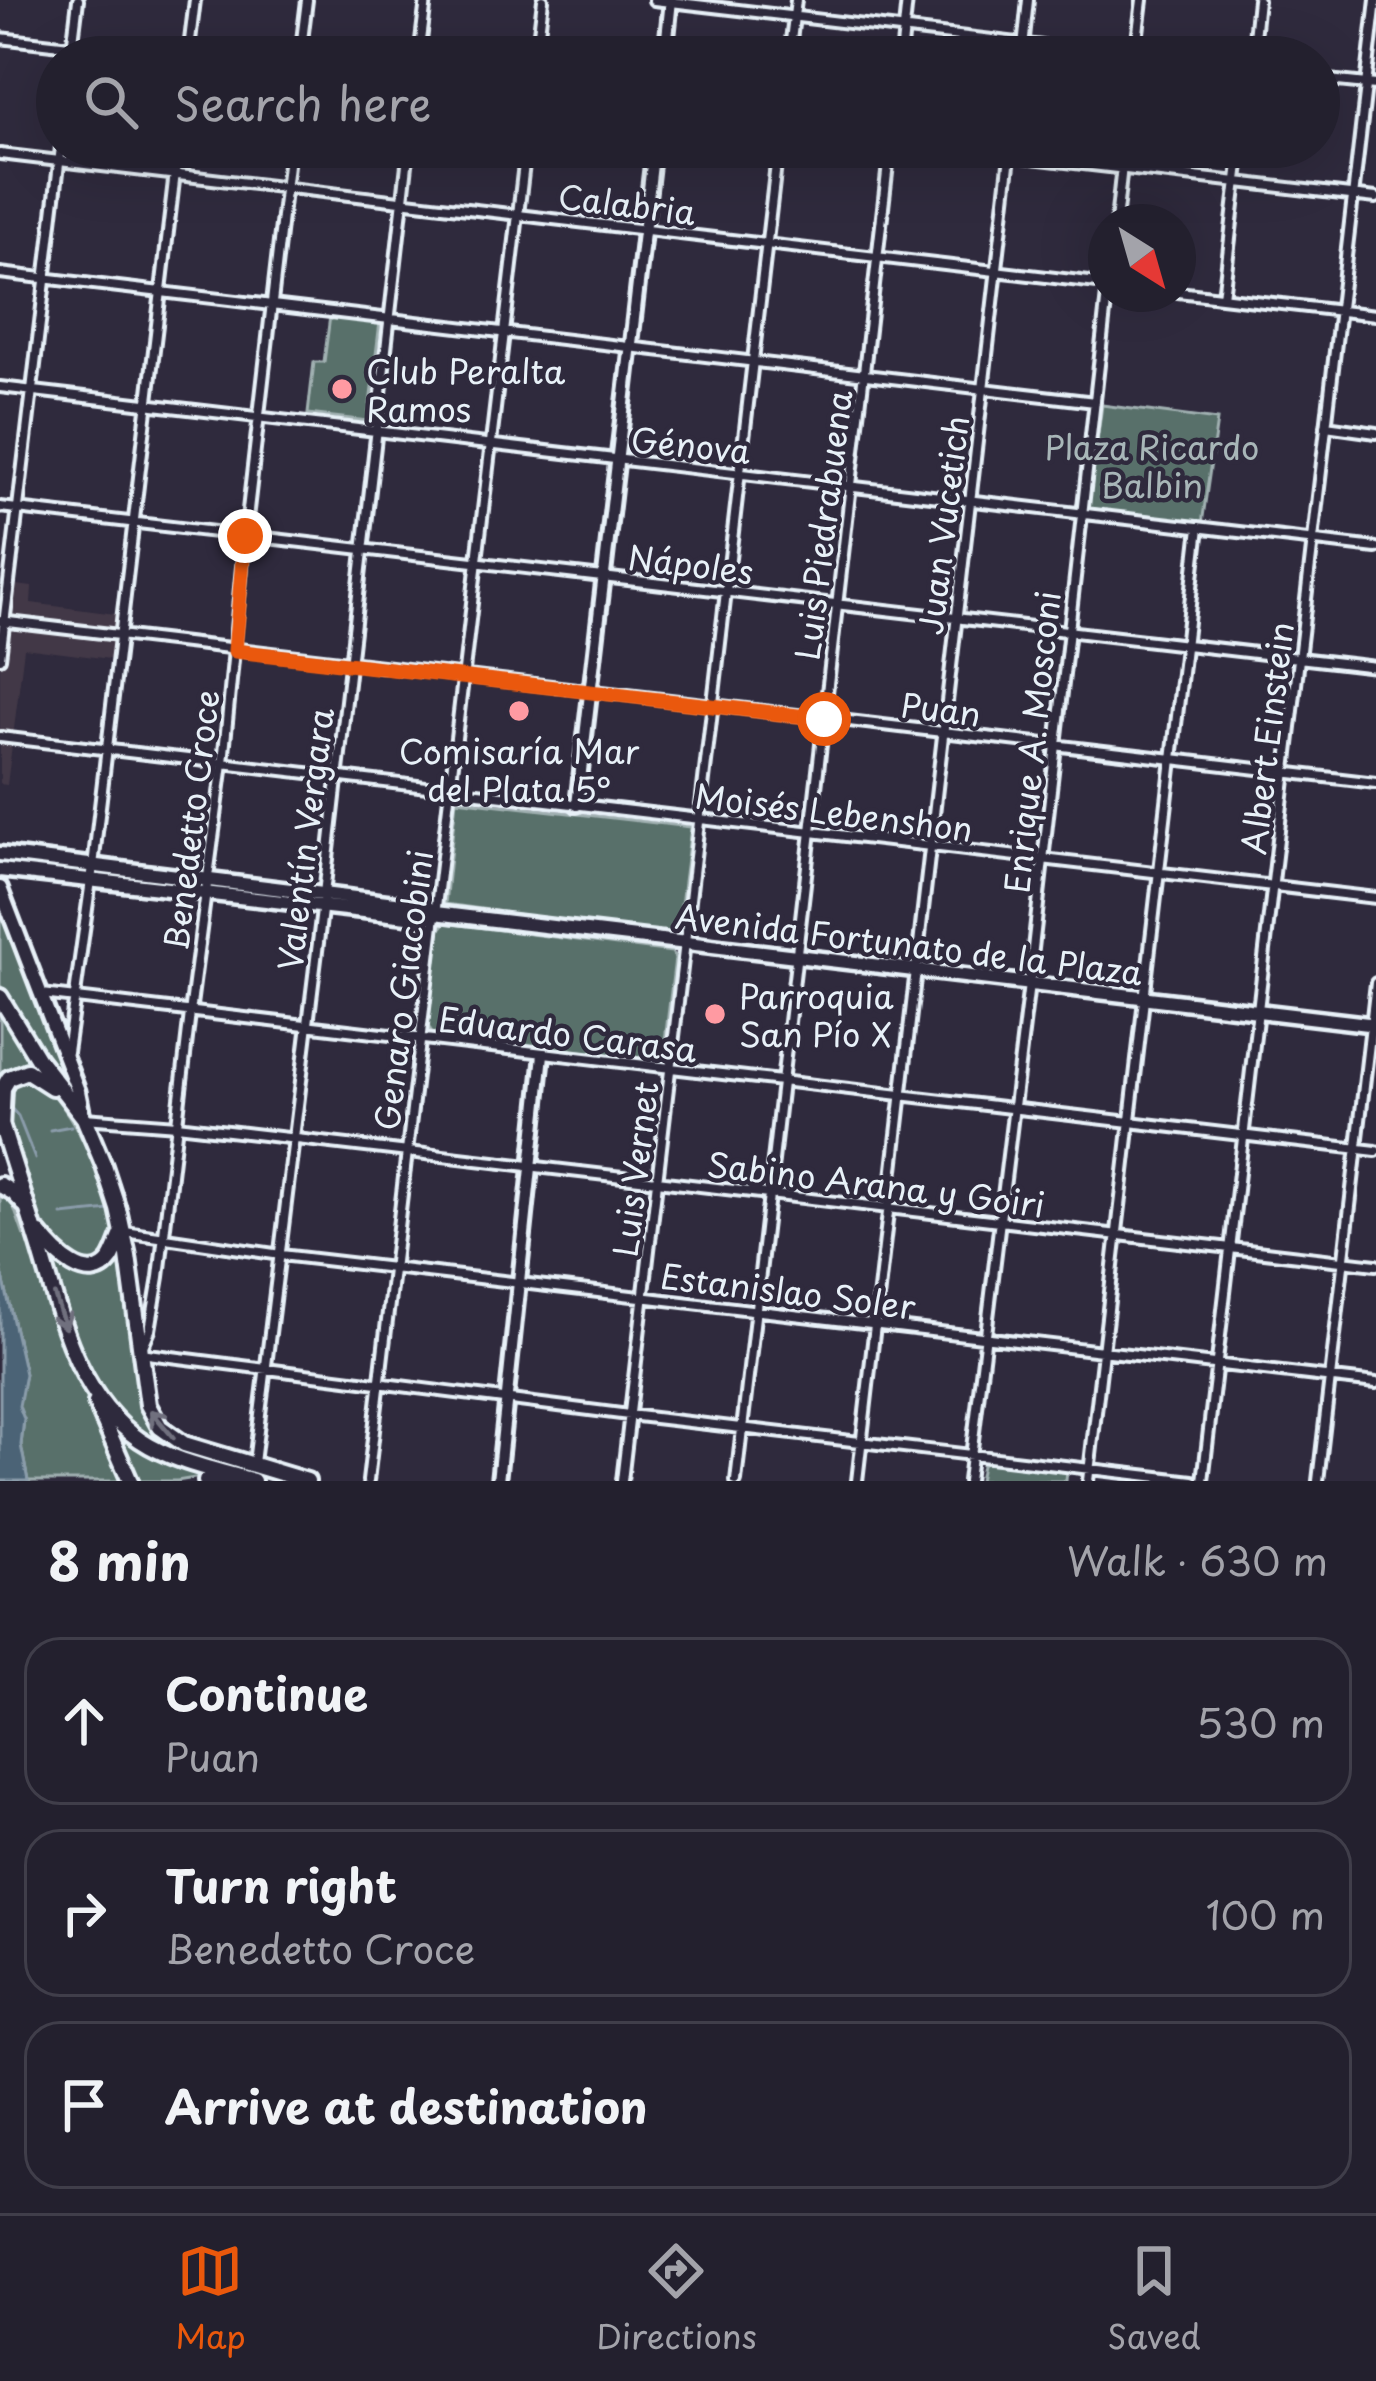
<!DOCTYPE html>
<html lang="en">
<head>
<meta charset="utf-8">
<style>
	:root { --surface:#23202e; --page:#2b2836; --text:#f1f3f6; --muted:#a3a3aa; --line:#403e4a; --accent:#ea580c }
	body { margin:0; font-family:"Playpen Sans",sans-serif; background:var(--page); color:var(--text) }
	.compass { position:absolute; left:1088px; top:204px; width:108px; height:108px; border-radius:50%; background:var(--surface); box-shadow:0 12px 48px #0002; rotate:143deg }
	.stop { position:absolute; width:36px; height:36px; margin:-27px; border:9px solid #ea580c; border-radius:50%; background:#fff }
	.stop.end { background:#ea580c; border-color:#fff; box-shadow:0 3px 12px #0008 }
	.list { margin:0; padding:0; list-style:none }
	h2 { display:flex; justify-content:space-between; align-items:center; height:156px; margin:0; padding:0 48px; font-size:51px }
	h2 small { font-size:39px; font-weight:400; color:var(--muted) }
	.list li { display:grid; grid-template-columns:78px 1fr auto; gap:36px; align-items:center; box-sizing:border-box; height:168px; margin:0 24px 24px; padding:0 24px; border:3px solid var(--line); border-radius:36px }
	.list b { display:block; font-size:45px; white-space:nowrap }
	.list p { margin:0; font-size:39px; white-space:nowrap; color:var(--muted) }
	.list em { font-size:39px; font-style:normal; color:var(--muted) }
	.icon { flex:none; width:66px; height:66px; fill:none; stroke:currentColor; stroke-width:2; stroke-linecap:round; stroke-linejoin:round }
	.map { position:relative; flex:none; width:1376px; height:1481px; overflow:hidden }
	.search { position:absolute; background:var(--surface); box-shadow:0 12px 48px #0002; left:36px; right:36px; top:36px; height:132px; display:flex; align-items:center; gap:30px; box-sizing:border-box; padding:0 42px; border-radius:66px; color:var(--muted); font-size:45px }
	.sheet { height:732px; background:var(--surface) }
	nav { display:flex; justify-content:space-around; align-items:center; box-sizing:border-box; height:168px; border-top:3px solid var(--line); background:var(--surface); font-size:33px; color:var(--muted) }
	nav a { display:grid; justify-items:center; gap:6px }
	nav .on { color:var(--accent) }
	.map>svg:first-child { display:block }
	.built { fill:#433947 }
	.green { fill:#596f6a; stroke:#a0b0b1; stroke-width:3 }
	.water { fill:#4b6376; stroke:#8a9caa; stroke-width:3 }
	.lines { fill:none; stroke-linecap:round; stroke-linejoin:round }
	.stream { stroke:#8a9caa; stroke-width:3 }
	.minor-casing { stroke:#e8f1f8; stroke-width:16 }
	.tertiary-casing { stroke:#e8f1f8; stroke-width:20 }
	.secondary-casing { stroke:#e8f1f8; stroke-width:21 }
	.primary-casing { stroke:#e8f1f8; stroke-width:22 }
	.minor { stroke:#2f2a3d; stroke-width:8 }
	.tertiary { stroke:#2f2a3d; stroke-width:10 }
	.secondary { stroke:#2f2a3d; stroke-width:12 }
	.primary { stroke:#2f2a3d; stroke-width:14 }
	.oneway { stroke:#70707e }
	.route { stroke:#ea580c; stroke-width:15 }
	.poi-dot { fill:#ff9aa2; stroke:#2f2a3d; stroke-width:4.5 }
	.labels { text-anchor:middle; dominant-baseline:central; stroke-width:9; stroke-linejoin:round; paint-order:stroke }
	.street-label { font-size:33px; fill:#e8f1f8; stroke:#2f2a3d }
	.poi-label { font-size:33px; fill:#e8f1f8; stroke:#2f2a3d; text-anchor:start }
	.park-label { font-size:33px; fill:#a8b6b8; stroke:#2f2a3d }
</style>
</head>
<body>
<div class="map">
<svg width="1376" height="1481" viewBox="0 0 1376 1481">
	<rect width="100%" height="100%" fill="#2f2a3d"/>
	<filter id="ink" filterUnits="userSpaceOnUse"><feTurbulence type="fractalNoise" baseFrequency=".00833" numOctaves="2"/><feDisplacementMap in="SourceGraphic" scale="24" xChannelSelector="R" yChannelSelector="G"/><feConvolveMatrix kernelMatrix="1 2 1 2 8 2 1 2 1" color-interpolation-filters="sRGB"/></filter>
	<g filter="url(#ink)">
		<path class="built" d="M0 583 32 587 31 603 123 615 118 660 24 648 7 785 0 784Z"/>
		<path class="green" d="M330 316 380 322 368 421 308 414 314 362H324Z
			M1102 405 1217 420 1202 524 1088 508Z
			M456 800 691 827 677 936 445 904Z
			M0 907 78 1104 29 1034 0 985Z
			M445 923 672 952 675 958 663 1057 657 1060 432 1034 428 1026 439 930Z
			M0 1008 42 1074 27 1068 0 1094Z
			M20 1074C28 1079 39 1082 46 1088 73 1108 120 1208 113 1242 112 1250 105 1259 100 1266H79L42 1230 39 1222 6 1109 5 1090Z
			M0 1192 12 1202 24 1236H28L76 1373 127 1481H28L21 1445 24 1419 18 1406 25 1374 0 1264Z
			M120 1245 138 1396C148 1444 177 1446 214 1462 193 1457 171 1452 152 1441 84 1400 68 1319 48 1249L87 1274Z
			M110 1422 145 1452 207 1474V1476L177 1481H133Z
			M987 1461 1067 1469 1066 1481H979L982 1465Z"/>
		<path class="water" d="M0 1264 25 1374 19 1406 24 1419 21 1445 28 1481H0Z"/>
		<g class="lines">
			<path class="stream" d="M10 1107 18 1116 35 1159
				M50 1130 71 1126
				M62 1215 110 1210"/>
			<defs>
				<path id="minor" d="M654 0 1136 57
					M0 38 166 57
					M71 57 78 0
					M188 57 195 0
					M300 57 307 0
					M419 57 426 0
					M536 57 543 0
					M789 57 796 0
					M901 57 907 0
					M1022 57 1028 0
					M1135 57 1142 0
					M1252 57 1258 0
					M1319 79 1376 85
					M290 147 245 536 223 763 190 1013 159 1277 150 1330 140 1353 629 1415 1193 1481
					M936 147 1376 198
					M0 154 1106 284
					M1116 222 1124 147
					M0 273 1095 402
					M1178 292 1376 315
					M1223 297 1241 147
					M0 387 1376 548
					M1326 426 1376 433
					M0 507 1376 667
					M0 621 1376 783
					M0 658 61 147
					M0 737 1376 898
					M42 994 1376 1151
					M67 1052 93 866 178 147
					M84 1118 177 1125 1376 1265
					M125 1232 281 1255 1376 1383
					M254 1463 324 894 409 147
					M368 1481 526 147
					M622 1481 778 147
					M736 1481 890 147
					M857 1481 1011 147
					M968 1481 1029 984 1107 294
					M1088 1481 1199 527
					M1203 1481 1376 0
					M1318 1481 1376 983"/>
				<path id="tertiary" d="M665 57 671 0
					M577 805 654 147
					M498 1481 543 1054"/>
				<path id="secondary" d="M0 854 427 907 435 913 1376 1025
					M0 870 425 918 435 913
					M0 888 78 1091 83 1116"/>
				<path id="primary" d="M0 997 38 1059 84 1118 104 1166 118 1209 128 1256 148 1405 160 1427 184 1444 307 1481
					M0 1121C13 1162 26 1204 39 1245 60 1314 76 1396 140 1440 173 1462 216 1470 253 1481
					M1 1129 3 1088 9 1078 27 1071 52 1087
					M0 1185 14 1193 24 1204
					M40 1234C54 1252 89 1290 111 1259 116 1251 119 1240 123 1232
					M96 1403 130 1481
					M206 1481 237 1480"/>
			</defs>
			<use href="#minor" class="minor-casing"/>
			<use href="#tertiary" class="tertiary-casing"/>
			<use href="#secondary" class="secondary-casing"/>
			<use href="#primary" class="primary-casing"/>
			<use href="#minor" class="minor"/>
			<use href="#tertiary" class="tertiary"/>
			<use href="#secondary" class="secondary"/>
			<use href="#primary" class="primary"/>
		</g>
		<defs><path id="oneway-shaft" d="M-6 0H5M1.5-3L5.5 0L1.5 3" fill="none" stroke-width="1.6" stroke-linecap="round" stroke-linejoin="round" transform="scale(3)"/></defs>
		<g class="oneway">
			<use href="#oneway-shaft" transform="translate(60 1312) rotate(72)"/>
			<use href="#oneway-shaft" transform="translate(162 1424) rotate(-130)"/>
		</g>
	</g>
	<g class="lines" filter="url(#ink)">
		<path class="route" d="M245 536 235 651 824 719"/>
	</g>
	<g class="poi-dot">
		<circle cx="342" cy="389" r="12"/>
		<circle cx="519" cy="711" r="12"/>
		<circle cx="715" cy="1014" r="12"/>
	</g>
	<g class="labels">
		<g class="street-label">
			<text transform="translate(627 203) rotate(7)">Calabria</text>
			<text transform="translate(691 444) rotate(6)">Génova</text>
			<text transform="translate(822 525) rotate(-83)">Luis Piedrabuena</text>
			<text transform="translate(942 525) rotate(-83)">Juan Vucetich</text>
			<text transform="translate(691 563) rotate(7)">Nápoles</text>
			<text transform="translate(941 708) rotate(7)">Puan</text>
			<text transform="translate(1266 738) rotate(-83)">Albert Einstein</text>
			<text transform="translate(1031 742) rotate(-84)">Enrique A. Mosconi</text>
			<text transform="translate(834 811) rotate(7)">Moisés Lebenshon</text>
			<text transform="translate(190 820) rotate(-83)">Benedetto Croce</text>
			<text transform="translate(304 839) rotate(-83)">Valentín Vergara</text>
			<text transform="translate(909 943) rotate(7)">Avenida Fortunato de la Plaza</text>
			<text transform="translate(402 990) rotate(-83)">Genaro Giacobini</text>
			<text transform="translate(568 1033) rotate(7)">Eduardo Carasa</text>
			<text transform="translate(634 1169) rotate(-83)">Luis Vernet</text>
			<text transform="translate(876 1183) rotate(7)">Sabino Arana y Goiri</text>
			<text transform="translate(788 1290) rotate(7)">Estanislao Soler</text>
		</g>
		<g class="poi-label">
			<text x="366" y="370">Club Peralta<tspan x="366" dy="38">Ramos</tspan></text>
			<text x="519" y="750" text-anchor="middle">Comisaría Mar<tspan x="519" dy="38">del Plata 5°</tspan></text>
			<text x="739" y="995">Parroquia<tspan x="739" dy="38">San Pío X</tspan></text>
		</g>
		<g class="park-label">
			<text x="1152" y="446">Plaza Ricardo<tspan x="1152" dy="38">Balbin</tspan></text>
		</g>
	</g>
</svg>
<svg class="compass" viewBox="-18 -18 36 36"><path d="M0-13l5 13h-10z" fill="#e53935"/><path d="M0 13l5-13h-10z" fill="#a3a3aa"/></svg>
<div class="stop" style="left:824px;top:719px"></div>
<div class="stop end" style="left:245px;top:536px"></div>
<div class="search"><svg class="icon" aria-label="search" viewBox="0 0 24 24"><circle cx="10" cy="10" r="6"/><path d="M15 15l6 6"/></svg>Search here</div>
</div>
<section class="sheet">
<h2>8 min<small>Walk · 630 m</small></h2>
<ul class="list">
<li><svg class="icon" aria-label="ahead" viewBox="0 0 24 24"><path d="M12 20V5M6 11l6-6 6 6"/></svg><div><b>Continue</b><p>Puan</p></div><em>530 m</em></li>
<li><svg class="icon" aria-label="right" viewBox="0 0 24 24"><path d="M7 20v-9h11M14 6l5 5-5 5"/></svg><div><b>Turn right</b><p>Benedetto Croce</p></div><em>100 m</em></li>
<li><svg class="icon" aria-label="arrive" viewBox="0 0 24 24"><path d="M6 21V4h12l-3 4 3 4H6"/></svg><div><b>Arrive at destination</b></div></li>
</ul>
</section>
<nav>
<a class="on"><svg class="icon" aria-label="map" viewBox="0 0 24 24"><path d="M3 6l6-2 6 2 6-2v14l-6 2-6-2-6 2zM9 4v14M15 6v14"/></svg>Map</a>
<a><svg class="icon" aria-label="directions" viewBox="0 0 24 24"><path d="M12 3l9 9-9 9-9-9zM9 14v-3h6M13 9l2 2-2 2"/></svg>Directions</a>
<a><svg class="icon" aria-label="saved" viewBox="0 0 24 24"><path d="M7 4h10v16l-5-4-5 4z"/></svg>Saved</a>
</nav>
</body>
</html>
